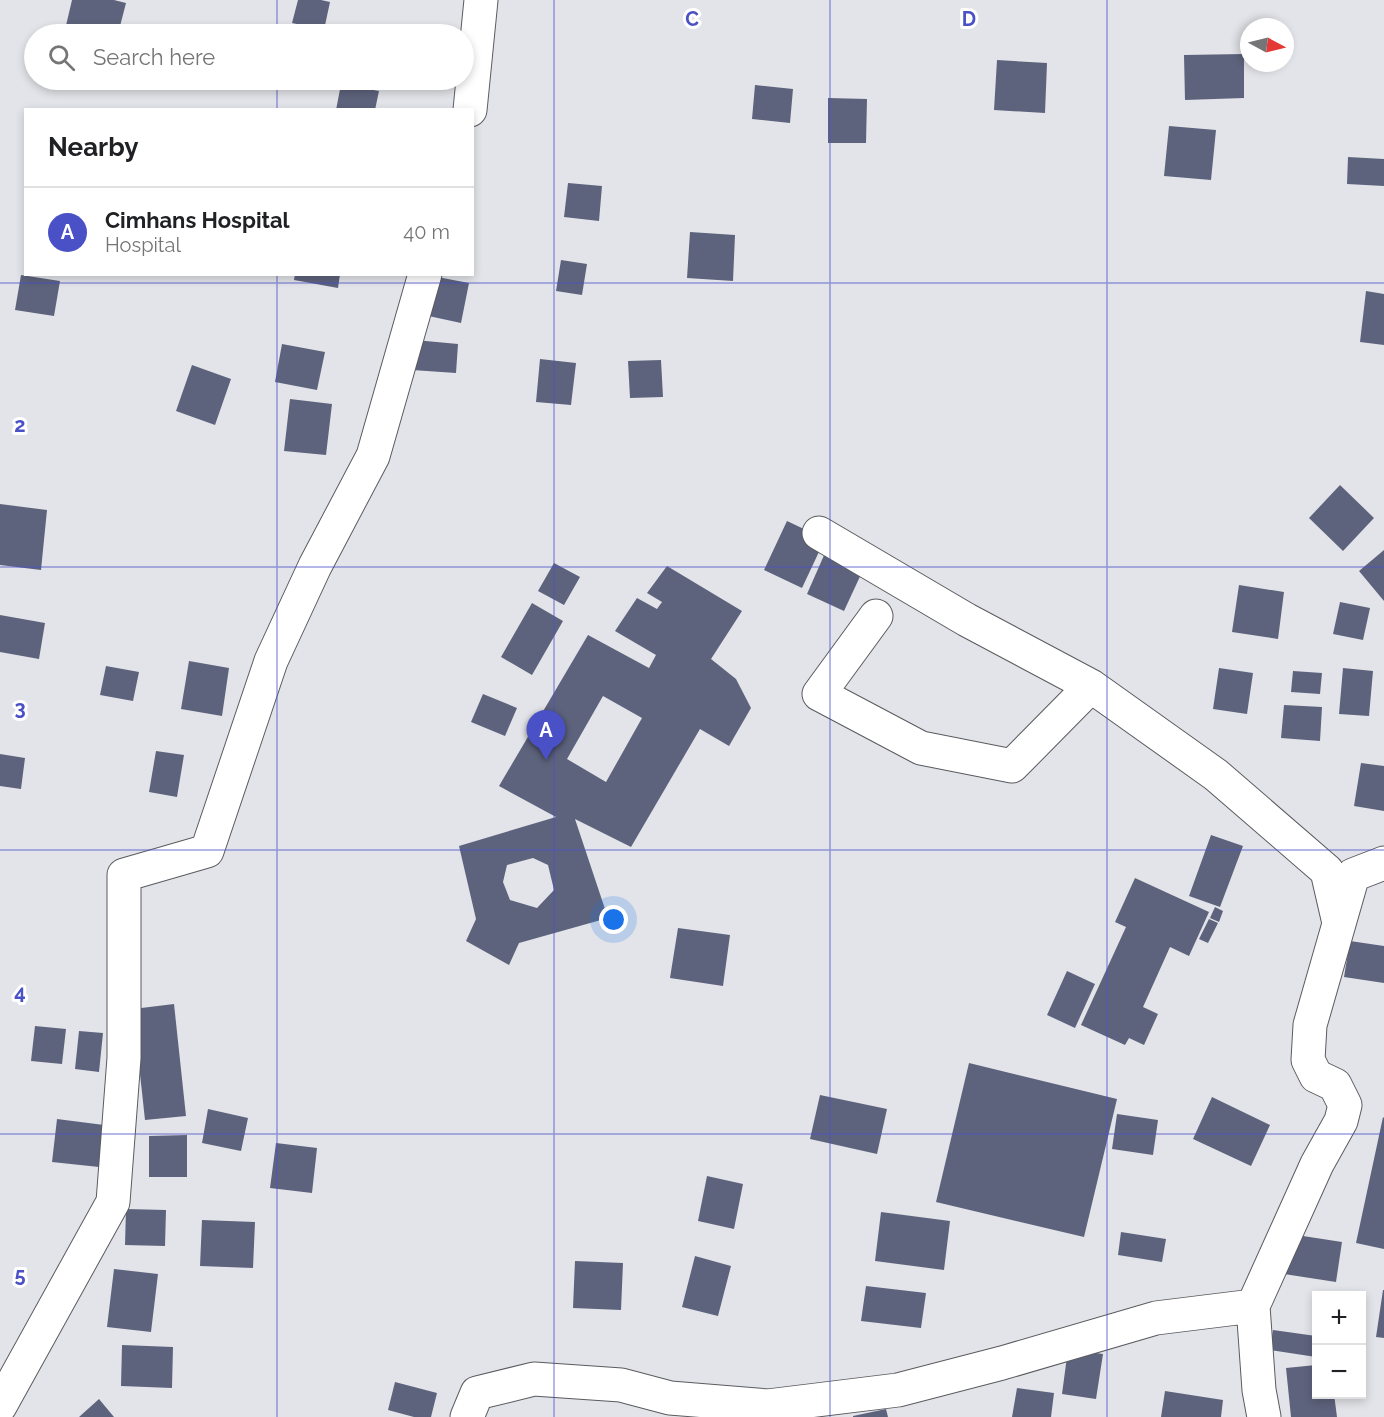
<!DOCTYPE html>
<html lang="en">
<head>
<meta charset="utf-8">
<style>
	:root { --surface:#fff; --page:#f2f2f2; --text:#202124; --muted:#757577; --line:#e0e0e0; --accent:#4a50c6 }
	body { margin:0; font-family:Raleway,sans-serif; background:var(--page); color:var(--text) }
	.controls { position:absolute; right:18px; bottom:18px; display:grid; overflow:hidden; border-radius:0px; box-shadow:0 3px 9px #0003 }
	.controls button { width:54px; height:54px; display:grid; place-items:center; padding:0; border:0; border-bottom:2px solid var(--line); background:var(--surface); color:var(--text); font:30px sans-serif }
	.compass { position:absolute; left:1240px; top:18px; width:54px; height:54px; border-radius:50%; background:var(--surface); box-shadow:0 3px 9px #0003; rotate:97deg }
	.you { position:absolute; left:614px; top:920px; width:21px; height:21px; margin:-15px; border:4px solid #fff; border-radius:50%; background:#1a73e8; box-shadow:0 0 0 9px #1a73e833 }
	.badge { display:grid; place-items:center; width:39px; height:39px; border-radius:50%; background:var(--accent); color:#fff; font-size:20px; font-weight:700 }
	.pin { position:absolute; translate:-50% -50px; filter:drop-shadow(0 2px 3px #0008) }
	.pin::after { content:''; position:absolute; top:32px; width:21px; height:18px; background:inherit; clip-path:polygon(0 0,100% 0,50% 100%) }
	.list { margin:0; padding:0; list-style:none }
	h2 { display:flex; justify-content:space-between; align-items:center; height:78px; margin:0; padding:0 24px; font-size:26px }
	h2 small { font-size:20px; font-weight:400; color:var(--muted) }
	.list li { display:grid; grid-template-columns:39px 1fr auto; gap:18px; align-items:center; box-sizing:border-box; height:90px; padding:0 24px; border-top:2px solid var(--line) }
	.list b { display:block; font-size:22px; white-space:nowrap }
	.list p { margin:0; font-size:20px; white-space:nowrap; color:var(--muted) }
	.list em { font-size:20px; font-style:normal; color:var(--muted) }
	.icon { flex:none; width:33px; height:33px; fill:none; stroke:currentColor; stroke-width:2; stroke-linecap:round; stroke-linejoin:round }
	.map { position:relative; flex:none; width:1384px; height:1417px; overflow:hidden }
	.search { position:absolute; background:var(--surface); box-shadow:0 3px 9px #0003; left:24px; top:24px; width:450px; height:66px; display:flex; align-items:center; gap:15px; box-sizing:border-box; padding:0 21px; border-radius:33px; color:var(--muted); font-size:22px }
	.panel { position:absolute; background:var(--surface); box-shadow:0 3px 9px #0003; left:24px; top:108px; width:450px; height:168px; border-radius:0px }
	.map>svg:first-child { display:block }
	.building { fill:#5e637d; fill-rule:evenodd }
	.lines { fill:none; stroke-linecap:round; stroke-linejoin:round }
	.minor-casing { stroke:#5a5b5f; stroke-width:35 }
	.minor { stroke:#fff; stroke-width:33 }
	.grid { fill:none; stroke:#4a50c6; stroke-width:1.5; stroke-opacity:0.55 }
	.grid-label { font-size:20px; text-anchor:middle; font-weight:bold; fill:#4a50c6; stroke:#fff; stroke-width:6; stroke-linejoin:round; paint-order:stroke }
</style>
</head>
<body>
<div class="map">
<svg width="1384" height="1417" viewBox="0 0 1384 1417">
	<rect width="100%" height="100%" fill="#e3e4e9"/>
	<path class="building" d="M72 0H114L126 3 118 34H64Z
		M298 0H321L330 2 324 30 292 23Z
		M1244 54V98L1185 100 1184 55Z
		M997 60 1047 63 1045 113 994 110Z
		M341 84 379 91 375 110H336Z
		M755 85 793 89 790 123 752 119Z
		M828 98 867 99 866 143H828Z
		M1169 126 1216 130 1211 180 1164 176Z
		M1348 157 1384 159V186L1347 184Z
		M568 183 602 186 599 221 564 217Z
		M690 232 735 235 733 281 687 278Z
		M561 260 587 264 582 295 556 291Z
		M295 274H340L338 288 294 280Z
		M21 275 60 281 54 316 15 310Z
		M432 276 469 283 461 323 424 315Z
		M1366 291 1384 294V345L1360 342Z
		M415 340 458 344 456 373 412 370Z
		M282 344 325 352 317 390 275 382Z
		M540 359 576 363 571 405 536 402Z
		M661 360 663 397 630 398 628 361Z
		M192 365 231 379 215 425 176 411Z
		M290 399 332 404 326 455 284 451Z
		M1340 485 1374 518 1343 551 1309 518Z
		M0 504 47 510 41 570 0 565Z
		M787 521 825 539 802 588 764 570Z
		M1384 550V601L1359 571Z
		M825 553 863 570 844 611 807 594Z
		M554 563 580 577 564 605 538 591Z
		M667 566 742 611 711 659 736 679 751 708 729 746 700 729 631 847 575 819 608 918 519 943 509 965 466 941 476 919 459 846 556 817 499 786 588 635 649 668 656 655 615 631 637 598 657 609 662 602 647 593ZM603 696 642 718 606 782 567 759ZM533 858 548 865 554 890 537 908 510 900 503 882 507 865Z
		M1239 585 1284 592 1278 639 1232 632Z
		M1340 602 1370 608 1363 640 1333 634Z
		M532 603 563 621 532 675 501 657Z
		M0 615 45 623 39 659 0 652Z
		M189 661 229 668 222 716 181 709Z
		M106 666 139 672 133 701 100 695Z
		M1219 668 1253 673 1247 714 1213 709Z
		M1343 668 1373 671 1369 716 1339 714Z
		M1293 671 1322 673 1320 694 1291 692Z
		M483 694 517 708 505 736 471 722Z
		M1284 705 1322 707 1320 741 1281 738Z
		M156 751 184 755 177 797 149 792Z
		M0 754 25 758 21 789 0 786Z
		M1361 763 1384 766V811L1354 806Z
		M1211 835 1243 846 1220 907 1189 896Z
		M1135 878 1209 912 1189 956 1170 947 1143 1007 1158 1014 1144 1045 1129 1038 1125 1045 1081 1025 1126 927 1115 922Z
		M1215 907 1223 911 1219 922 1210 918Z
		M1209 919 1218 923 1208 943 1199 939Z
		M678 928 730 935 723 986 670 978Z
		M1350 941 1384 946V983L1344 977Z
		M1067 971 1095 984 1075 1028 1047 1015Z
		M174 1004 186 1116 145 1120 133 1009Z
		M35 1026 66 1029 62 1064 31 1061Z
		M79 1031 103 1033 99 1072 75 1069Z
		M969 1063 1117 1099 1084 1237 936 1202Z
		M820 1095 887 1109 877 1154 810 1139Z
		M1212 1097 1270 1125 1251 1166 1193 1139Z
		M208 1109 248 1118 241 1151 202 1143Z
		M1117 1114 1158 1120 1153 1155 1112 1149Z
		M1383 1117 1384 1118V1249L1356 1243Z
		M57 1119 104 1125 99 1167 52 1162Z
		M187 1135V1177H149V1136Z
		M276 1143 317 1148 312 1193 270 1188Z
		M707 1176 743 1184 734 1229 698 1221Z
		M126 1209 166 1210 165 1246 125 1245Z
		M881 1212 950 1221 944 1270 875 1261Z
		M202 1220 255 1222 253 1268 200 1266Z
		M1121 1232 1166 1239 1162 1262 1118 1255Z
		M1290 1234 1342 1242 1336 1282 1284 1274Z
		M695 1256 731 1266 718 1316 682 1307Z
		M575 1261 623 1263 621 1310 573 1308Z
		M114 1269 158 1274 151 1332 107 1327Z
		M866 1286 926 1293 921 1328 861 1321Z
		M1383 1290H1384V1338L1376 1337Z
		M1273 1330 1316 1336V1357L1270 1350Z
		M122 1345 173 1347 172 1388 121 1386Z
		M1068 1349 1103 1354 1096 1399 1062 1394Z
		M1316 1365V1394H1334L1337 1417H1291L1286 1368Z
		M395 1382 437 1393 431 1417H414L388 1410Z
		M1017 1388 1054 1393 1051 1417H1012Z
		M1165 1391 1223 1400 1221 1417H1161Z
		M99 1399 114 1417H79Z
		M886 1409 888 1417H853V1416Z"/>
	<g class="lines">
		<defs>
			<path id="minor" d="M470 110 481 0
				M819 533 967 620 1091 686 1216 775 1327 871 1339 923
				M876 616 819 694 921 748 1012 766 1091 686
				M0 1406 113 1202 124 1058V875L207 851 271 661 315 566 373 456 425 274
				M467 1417 477 1393 534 1379 621 1385 670 1398 768 1406 898 1390 1002 1363 1156 1318 1253 1306
				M1264 1417 1259 1390 1253 1306 1317 1164 1341 1121 1345 1105 1335 1085 1316 1076 1308 1060 1310 1025 1353 875 1384 863"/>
		</defs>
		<use href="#minor" class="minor-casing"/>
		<use href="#minor" class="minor"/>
	</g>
	<path class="grid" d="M277 0V34M554 0V1417M830 0V1417M1107 0V1417M277 80V110M277 274V1417M0 283H1384M0 567H1384M0 850H1384M0 1134H1384"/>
	<g class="grid-label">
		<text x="692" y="26">C</text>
		<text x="969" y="26">D</text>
		<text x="20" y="432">2</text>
		<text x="20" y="715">3</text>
		<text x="20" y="999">4</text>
		<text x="20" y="1282">5</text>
	</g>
</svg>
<div class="controls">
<button>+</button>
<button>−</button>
</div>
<svg class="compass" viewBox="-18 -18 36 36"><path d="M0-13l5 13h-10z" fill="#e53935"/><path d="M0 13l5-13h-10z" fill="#757577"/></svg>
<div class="you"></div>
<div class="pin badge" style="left:546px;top:760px">A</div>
<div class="search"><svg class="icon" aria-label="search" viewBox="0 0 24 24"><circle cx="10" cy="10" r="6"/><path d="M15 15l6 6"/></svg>Search here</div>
<section class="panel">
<h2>Nearby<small></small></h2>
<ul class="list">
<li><span class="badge">A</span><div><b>Cimhans Hospital</b><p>Hospital</p></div><em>40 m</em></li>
</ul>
</section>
</div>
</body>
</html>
